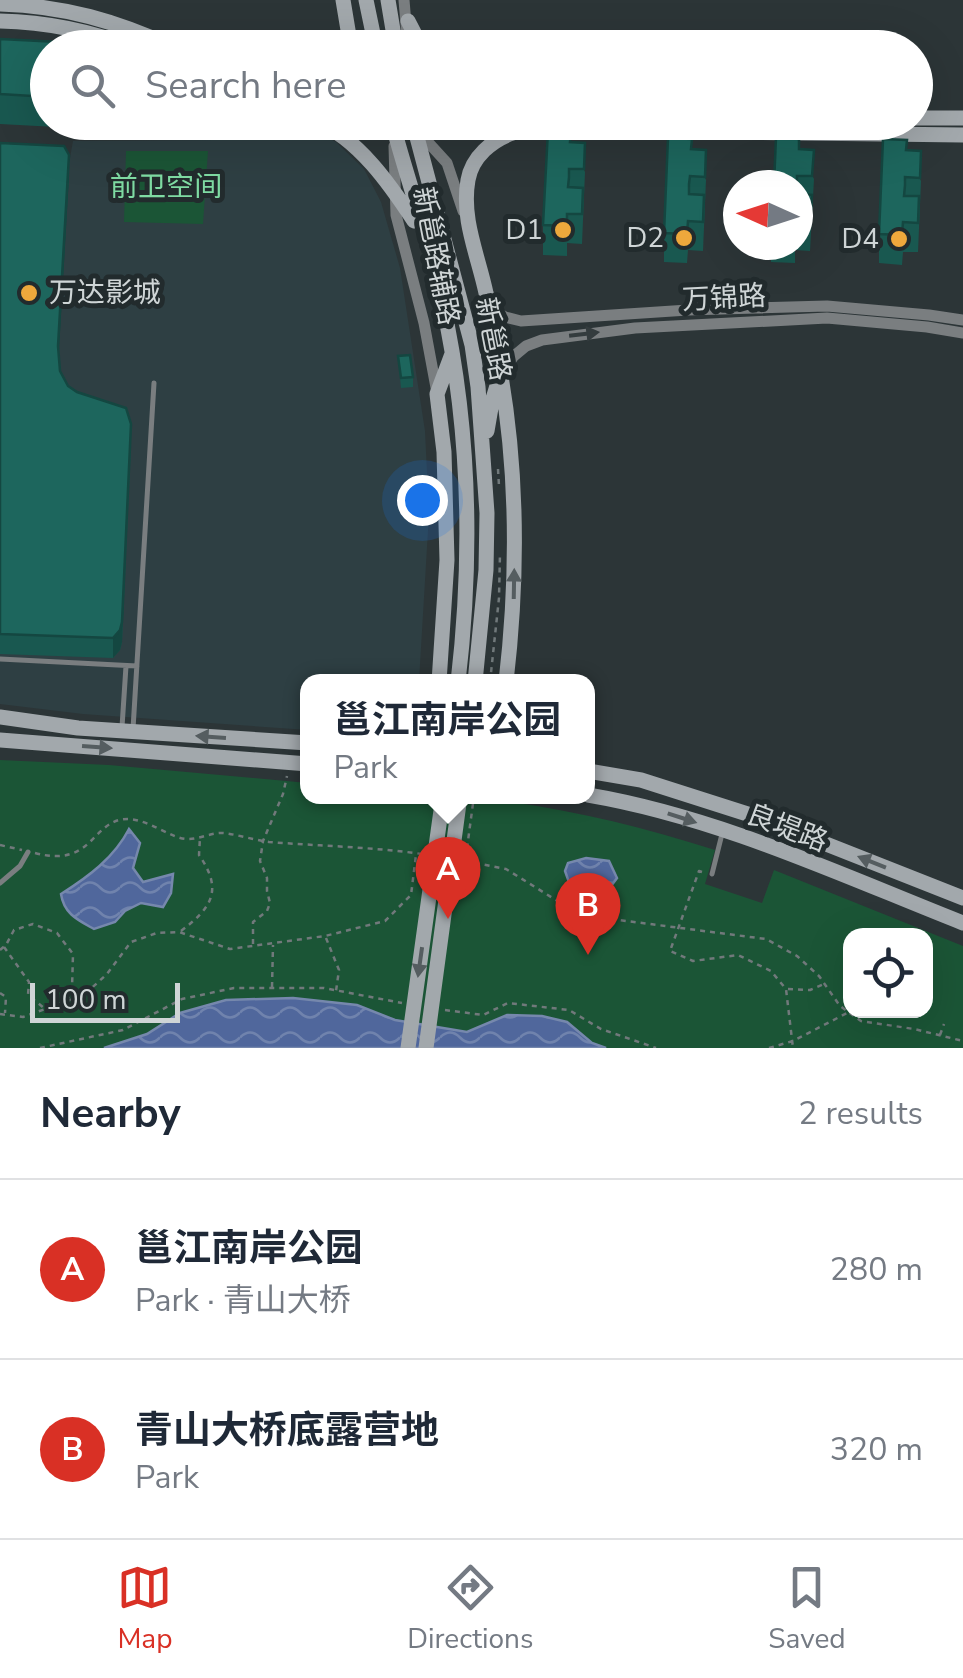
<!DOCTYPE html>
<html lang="en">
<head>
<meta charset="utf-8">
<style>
	:root { --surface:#fff; --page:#f2f2f3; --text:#1f2937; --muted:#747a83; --line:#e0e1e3; --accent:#d93025 }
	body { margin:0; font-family:"Nunito Sans","Noto Sans SC",sans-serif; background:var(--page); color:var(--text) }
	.controls { position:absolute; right:30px; bottom:30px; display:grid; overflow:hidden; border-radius:20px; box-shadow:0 10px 40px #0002 }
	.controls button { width:90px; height:90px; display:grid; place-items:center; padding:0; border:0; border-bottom:2px solid var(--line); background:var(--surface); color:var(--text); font:50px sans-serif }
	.compass { position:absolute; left:723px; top:170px; width:90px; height:90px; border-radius:50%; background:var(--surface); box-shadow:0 10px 40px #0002; rotate:273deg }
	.scale { position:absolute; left:30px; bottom:25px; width:150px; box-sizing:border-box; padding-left:10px; border:5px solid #cfd5d6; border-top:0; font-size:28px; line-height:35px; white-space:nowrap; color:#cfd5d6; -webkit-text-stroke:8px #222b2d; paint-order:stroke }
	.you { position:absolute; left:422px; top:500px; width:35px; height:35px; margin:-25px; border:8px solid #fff; border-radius:50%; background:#1a73e8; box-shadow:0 0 0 15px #1a73e833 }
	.badge { display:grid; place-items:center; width:65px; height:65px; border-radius:50%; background:var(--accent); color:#fff; font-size:32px; font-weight:700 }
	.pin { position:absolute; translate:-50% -82px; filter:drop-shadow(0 2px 5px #0008) }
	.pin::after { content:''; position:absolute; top:52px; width:35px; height:30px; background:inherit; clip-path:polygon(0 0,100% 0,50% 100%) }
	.popup { position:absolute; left:300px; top:674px; width:295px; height:130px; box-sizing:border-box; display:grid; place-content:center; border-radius:20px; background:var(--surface); filter:drop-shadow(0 2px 8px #0005); font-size:32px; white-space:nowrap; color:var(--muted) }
	.popup b { font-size:38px; color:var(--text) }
	.popup::after { content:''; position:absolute; left:50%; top:100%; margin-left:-20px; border:20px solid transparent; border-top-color:var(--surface) }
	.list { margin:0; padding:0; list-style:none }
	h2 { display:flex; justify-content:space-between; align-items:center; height:130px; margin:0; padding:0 40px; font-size:42px }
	h2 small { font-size:32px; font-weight:400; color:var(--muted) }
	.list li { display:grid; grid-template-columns:65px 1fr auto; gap:30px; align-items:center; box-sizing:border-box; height:180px; padding:0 40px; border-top:2px solid var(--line) }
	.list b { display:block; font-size:38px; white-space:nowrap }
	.list p { margin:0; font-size:32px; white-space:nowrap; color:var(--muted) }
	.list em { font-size:32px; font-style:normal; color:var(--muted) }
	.icon { flex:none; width:55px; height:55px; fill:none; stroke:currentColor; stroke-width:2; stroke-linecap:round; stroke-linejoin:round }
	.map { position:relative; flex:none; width:963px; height:1048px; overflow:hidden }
	.search { position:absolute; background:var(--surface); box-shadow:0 10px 40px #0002; left:30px; right:30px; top:30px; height:110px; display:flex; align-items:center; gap:25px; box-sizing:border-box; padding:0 35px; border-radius:55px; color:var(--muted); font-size:38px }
	.sheet { height:490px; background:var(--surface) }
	nav { display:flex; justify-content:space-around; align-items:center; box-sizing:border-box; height:140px; border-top:2px solid var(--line); background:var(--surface); font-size:28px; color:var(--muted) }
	nav a { display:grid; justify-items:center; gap:5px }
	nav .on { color:var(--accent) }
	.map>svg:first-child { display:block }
	.built { fill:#2e3f43 }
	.park { fill:#1b5536; fill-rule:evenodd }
	.water { fill:url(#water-waves); stroke:#7688ad; stroke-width:2.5 }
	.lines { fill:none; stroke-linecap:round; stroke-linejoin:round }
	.path { stroke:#71797b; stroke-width:2.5; stroke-dasharray:5 5; stroke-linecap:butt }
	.lane { stroke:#7a7e80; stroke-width:5 }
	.street { stroke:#7a7e80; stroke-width:11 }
	.secondary { stroke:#a2a8ac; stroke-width:15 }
	.path-bridge { stroke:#71797b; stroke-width:2.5; stroke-dasharray:5 5; stroke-linecap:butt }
	.secondary-bridge { stroke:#a2a8ac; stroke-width:15 }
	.wall { fill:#195850 }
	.shaded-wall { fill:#144741 }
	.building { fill:#1d665d; stroke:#144741; stroke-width:2.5 }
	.oneway { fill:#343c3e }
	.oneway2 { fill:#555d60 }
	.poi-dot { fill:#eea83c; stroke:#222b2d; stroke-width:4 }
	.labels { text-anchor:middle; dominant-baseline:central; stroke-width:10; stroke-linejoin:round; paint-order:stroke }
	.park-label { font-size:28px; fill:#7fdba3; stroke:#222b2d }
	.poi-label { font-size:28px; fill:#cfd5d6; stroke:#222b2d; text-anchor:end }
	.street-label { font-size:28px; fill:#cfd5d6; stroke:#222b2d }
</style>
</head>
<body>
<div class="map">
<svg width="963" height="1048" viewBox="0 0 963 1048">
	<defs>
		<pattern id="water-waves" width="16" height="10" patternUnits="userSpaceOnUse" patternTransform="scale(2.5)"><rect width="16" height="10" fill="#50679c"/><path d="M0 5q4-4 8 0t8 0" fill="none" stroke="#7083ad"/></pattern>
	</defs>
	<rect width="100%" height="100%" fill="#2c3537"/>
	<path class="built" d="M216 123H285L321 134 336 142 364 169 381 202 400 268 425 431 429 514 419 681 308 682V730L83 714 0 704V160L69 163 73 141 215 140Z"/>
	<path class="park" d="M126 151H208L203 224 124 222Z
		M0 760 109 765 308 783V796C359 796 411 793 461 797 547 803 633 824 715 850L705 884 762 903 774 870 963 946V1048H606L592 1043 567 1022 507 1015 467 1032 395 1020 357 1005 293 998 226 1000 180 1013 147 1034 104 1048H0ZM850 936H926V1011H850Z"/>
	<path class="water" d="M129 829 140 843 133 868 143 882 173 874 171 893 163 907 141 903 125 911 115 922 94 929C78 920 64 914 61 894 88 877 114 858 129 829Z
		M586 858 609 861 617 878 608 890 586 893 570 885 565 871 568 863Z
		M293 998 357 1005 395 1020 467 1032 507 1015 542 1016 567 1022 592 1043 606 1048H104L147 1034 180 1013 226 1000Z"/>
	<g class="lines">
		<path class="path" d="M498 469 499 486
			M490 682 499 598 500 553
			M0 845 22 850
			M35 853C95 869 91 818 129 819 149 820 171 838 186 839 199 840 211 832 224 833 239 835 254 840 269 842 320 846 372 847 422 854
			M465 861 506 869 580 915 766 939 797 956 819 976 840 1006 861 1021 914 1029 963 1041
			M702 872 699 871 670 951 693 961 738 955 771 971 786 989 793 1048
			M181 931C211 908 224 891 199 855L200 837
			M326 938 339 970 336 991
			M253 944V922L267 911 270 903 267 891V878L260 861 263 841 283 794 287 776
			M4 947 29 982 28 995 44 1008
			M0 950 6 945 14 930 33 924 57 933 73 954 72 989 67 1001
			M272 987 273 945
			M788 989 810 990 824 984
			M0 993 6 997 5 1013
			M445 1010 483 1015 508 1003 569 1010 601 1029 656 1048
			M0 1014 23 1017 84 995 107 974 131 942 157 933 179 932 230 949 325 936 385 921 411 895 416 855
			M940 1035 944 1024
			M40 1048 123 1030 182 999 234 988H324L402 1003
			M769 1048 793 1041 849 1012"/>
		<path class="lane" d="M0 659 137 666
			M122 727 126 666
			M133 729 154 383
			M712 874 722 834
			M0 883 20 866 28 852"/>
		<path class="street" d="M404 0 408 48
			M416 129 447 163 463 211
			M394 146 396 215 424 323 437 393
			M490 308 505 317 521 321 688 310 827 306 929 315 963 320
			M501 373 514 356 526 346 542 340 635 328 827 318 927 327 963 333"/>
		<path class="secondary" d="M343 0 351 48
			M366 0 376 48
			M388 0 396 48
			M0 4C65 6 116 21 175 48
			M0 21C46 22 91 31 134 48
			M408 21 422 48
			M916 118H963
			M317 122C358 138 391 186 414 221
			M350 122 415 128 963 135
			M392 122C408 182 429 240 442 300 470 426 473 554 458 682
			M413 122 472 345 478 387 487 513 486 570 475 682
			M487 431 492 402 500 376
			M439 682 447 560 444 452 437 394 452 354
			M506 682C518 579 518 477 501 376 497 348 493 320 486 293 478 255 461 219 468 180 472 157 492 140 513 133
			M0 717 78 728 308 743
			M0 740 308 764
			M588 771 641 780 760 818 963 898
			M588 795C718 817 841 875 963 923"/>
		<path class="path-bridge" d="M463 878 474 796"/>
		<path class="secondary-bridge" d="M408 1048 443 796
			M426 1048 460 796"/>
	</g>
	<path class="wall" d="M0 39 48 48V122H56V127L0 124Z
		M571 142 585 172 582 244 567 243V256L543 255V225Z
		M0 143 69 175 58 353 60 371 68 386 131 444 122 642 120 650 113 658 0 654Z
		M692 149 706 180 703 251 688 250 687 263 664 262V233Z
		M799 149 814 179 810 251 795 250V263L771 262V245H798V185H774Z
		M907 151 921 181 918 252H903L902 265 879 263V234Z
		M398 356 413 377V387L401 388Z"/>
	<path class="shaded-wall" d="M69 155V175L58 366V346Z
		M131 424 122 642 120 650 113 658V638Z"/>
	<path class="building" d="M0 39 59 42V48H48V97L0 94Z
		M548 130 571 132 570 142 585 143 584 169H569V177L568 187 583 188 582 214H567V226L543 225Z
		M776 137 799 139V149L814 150 812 176H797V185H774Z
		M668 138 692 139 691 149 706 150 705 177 690 176 689 184V194L704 195 703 222 688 221 687 234 664 233Z
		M883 139 907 140 906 150 921 151 920 178 905 177V185L904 196H919L918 223 903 222 902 235 879 234Z
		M0 143 64 146 69 155 58 346 60 371 68 386 77 392 126 408 131 424 122 622 120 630 113 638 0 634Z
		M798 194 812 195 810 221H798Z
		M410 355 413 377 401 378 398 356Z"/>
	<defs><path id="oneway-solid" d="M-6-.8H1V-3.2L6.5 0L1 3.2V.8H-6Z" transform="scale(2.5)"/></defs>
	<use class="oneway" href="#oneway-solid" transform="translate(584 334) rotate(-7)"/>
	<g class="oneway2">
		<use href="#oneway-solid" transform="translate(514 584) rotate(-89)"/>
		<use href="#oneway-solid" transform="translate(211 737) rotate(-176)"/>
		<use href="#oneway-solid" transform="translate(97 747) rotate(4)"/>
		<use href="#oneway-solid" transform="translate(682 818) rotate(18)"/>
		<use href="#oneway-solid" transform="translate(872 862) rotate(-158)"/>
		<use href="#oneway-solid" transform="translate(420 962) rotate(98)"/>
	</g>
	<g class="poi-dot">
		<circle cx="563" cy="230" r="10"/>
		<circle cx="684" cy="238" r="10"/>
		<circle cx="899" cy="239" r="10"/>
		<circle cx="29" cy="293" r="10"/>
	</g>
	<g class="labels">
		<g class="park-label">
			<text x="166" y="187">前卫空间</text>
		</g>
		<g class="poi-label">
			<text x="543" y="230">D1</text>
			<text x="664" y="238">D2</text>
			<text x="879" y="239">D4</text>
			<text x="49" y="293" text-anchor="start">万达影城</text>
		</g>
		<g class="street-label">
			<text transform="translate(436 256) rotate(79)">新邕路辅路</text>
			<text transform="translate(724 298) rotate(-3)">万锦路</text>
			<text transform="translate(493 339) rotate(79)">新邕路</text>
			<text transform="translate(787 828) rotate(21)">良堤路</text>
		</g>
	</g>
</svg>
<div class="controls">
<button><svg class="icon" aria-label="locate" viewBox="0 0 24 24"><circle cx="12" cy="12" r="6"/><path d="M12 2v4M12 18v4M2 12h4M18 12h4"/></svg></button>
</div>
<svg class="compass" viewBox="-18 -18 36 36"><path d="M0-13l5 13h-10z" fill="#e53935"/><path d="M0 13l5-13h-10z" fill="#747a83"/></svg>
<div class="scale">100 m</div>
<div class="you"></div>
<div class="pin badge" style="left:448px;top:919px">A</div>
<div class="popup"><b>邕江南岸公园</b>Park</div>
<div class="pin badge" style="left:588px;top:955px">B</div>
<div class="search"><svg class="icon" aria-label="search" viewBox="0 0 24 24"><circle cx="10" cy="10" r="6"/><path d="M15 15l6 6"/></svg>Search here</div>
</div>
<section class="sheet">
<h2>Nearby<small>2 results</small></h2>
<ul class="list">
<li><span class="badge">A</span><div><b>邕江南岸公园</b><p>Park · 青山大桥</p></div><em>280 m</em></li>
<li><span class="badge">B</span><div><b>青山大桥底露营地</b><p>Park</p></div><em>320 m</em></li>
</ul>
</section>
<nav>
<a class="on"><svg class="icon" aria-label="map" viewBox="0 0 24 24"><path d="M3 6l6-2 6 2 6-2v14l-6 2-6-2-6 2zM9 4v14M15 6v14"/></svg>Map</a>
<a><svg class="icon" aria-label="directions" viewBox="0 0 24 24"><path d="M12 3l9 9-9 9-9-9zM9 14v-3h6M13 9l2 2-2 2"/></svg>Directions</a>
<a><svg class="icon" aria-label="saved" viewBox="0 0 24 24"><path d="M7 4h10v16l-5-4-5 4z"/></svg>Saved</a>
</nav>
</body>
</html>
